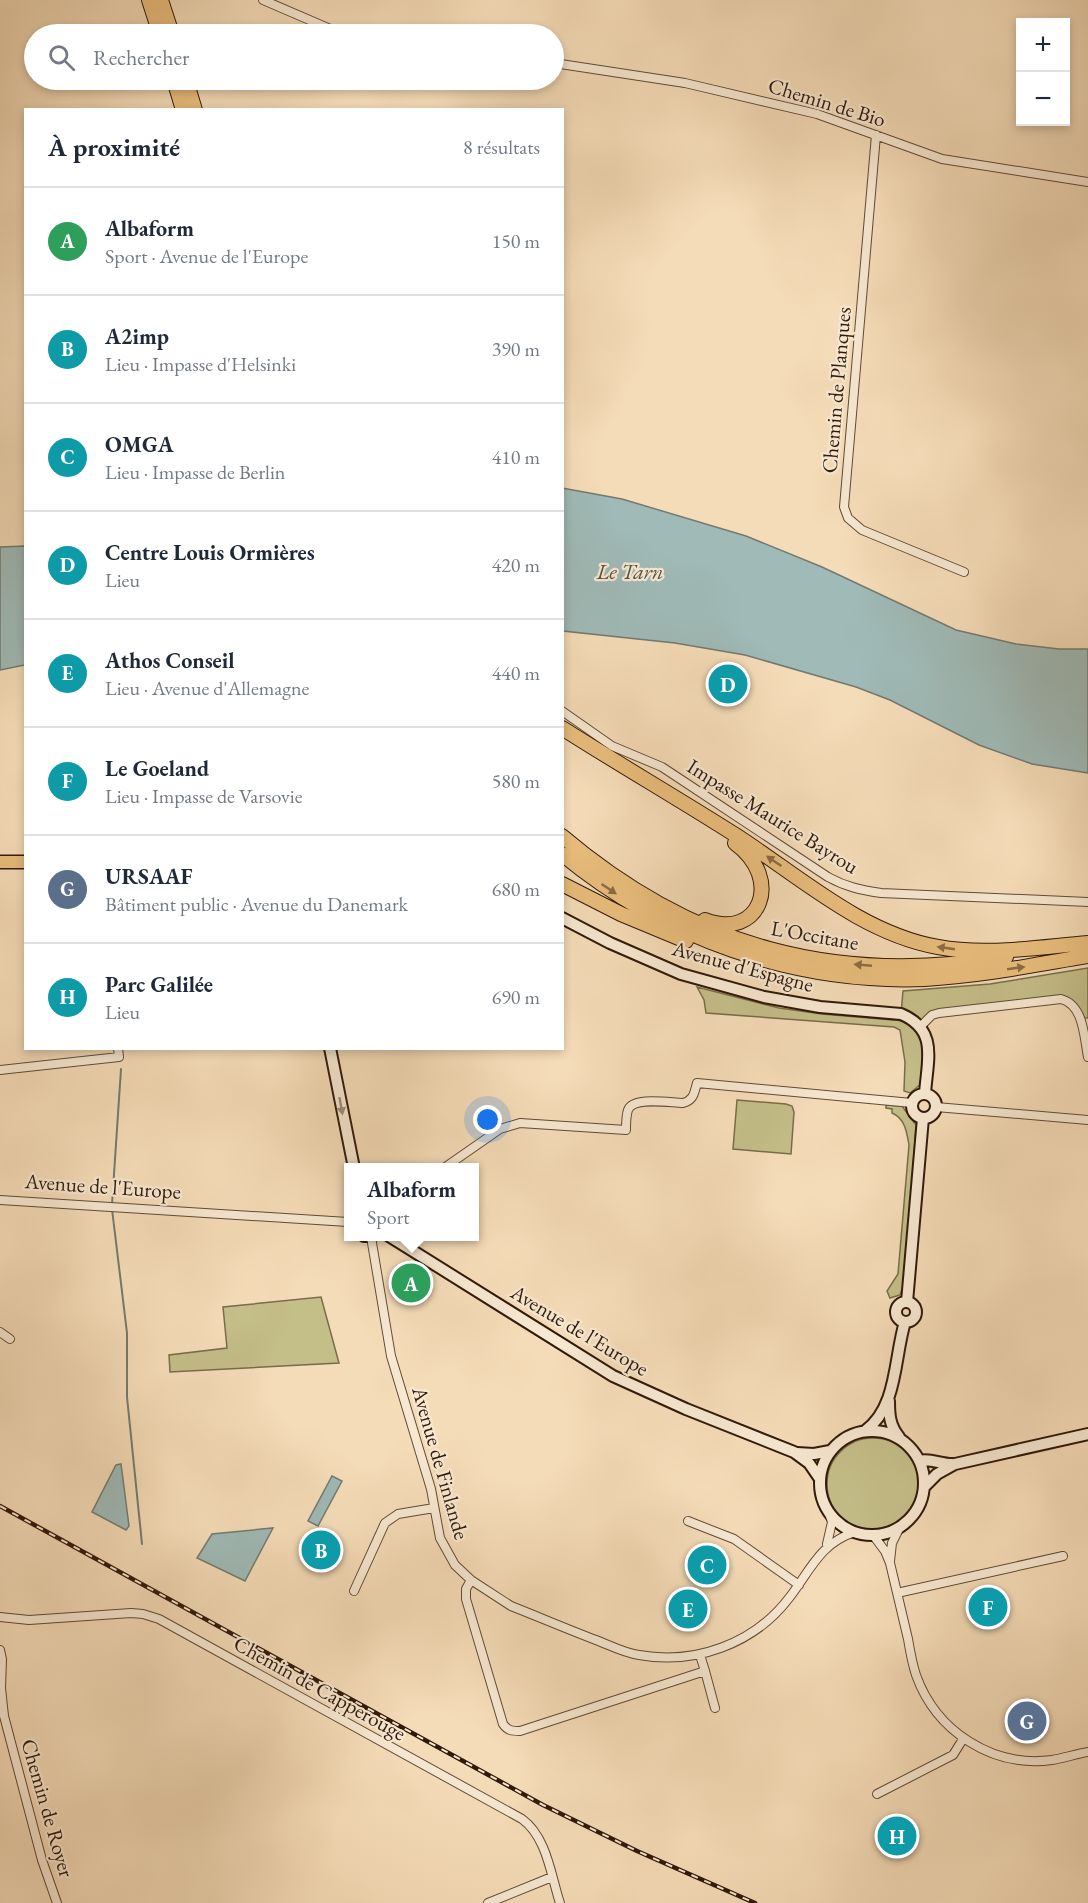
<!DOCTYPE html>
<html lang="fr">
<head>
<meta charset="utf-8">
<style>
	:root { --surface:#fff; --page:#f2f2f3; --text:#1f2937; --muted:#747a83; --line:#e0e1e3; --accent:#0b8043 }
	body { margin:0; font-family:"EB Garamond",serif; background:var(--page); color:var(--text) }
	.controls { position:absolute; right:18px; top:18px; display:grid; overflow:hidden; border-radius:0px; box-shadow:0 3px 9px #0003 }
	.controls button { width:54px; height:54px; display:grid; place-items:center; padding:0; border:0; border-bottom:2px solid var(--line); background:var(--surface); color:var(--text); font:30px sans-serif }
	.you { position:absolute; left:488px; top:1120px; width:21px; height:21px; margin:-15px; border:4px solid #fff; border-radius:50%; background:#1a73e8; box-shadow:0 0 0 9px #1a73e833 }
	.badge { display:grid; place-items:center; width:39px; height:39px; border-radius:50%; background:var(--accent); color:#fff; font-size:20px; font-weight:700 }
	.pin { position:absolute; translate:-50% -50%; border:3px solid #fff; box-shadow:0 2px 6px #0006 }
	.popup { position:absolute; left:344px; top:1163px; width:135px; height:78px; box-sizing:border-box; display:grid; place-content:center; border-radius:0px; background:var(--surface); filter:drop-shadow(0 2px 4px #0005); font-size:20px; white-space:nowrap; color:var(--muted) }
	.popup b { font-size:22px; color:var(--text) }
	.popup::after { content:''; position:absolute; left:50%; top:100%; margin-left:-12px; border:12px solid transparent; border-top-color:var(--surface) }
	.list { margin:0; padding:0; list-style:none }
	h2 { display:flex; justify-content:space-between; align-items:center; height:78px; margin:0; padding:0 24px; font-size:26px }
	h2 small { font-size:20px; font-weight:400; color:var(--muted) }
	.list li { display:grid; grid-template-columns:39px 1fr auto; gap:18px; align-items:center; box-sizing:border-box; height:108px; padding:0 24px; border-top:2px solid var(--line) }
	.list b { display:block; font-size:22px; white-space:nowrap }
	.list p { margin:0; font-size:20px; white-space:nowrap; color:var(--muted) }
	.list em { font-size:20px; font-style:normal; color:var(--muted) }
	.icon { flex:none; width:33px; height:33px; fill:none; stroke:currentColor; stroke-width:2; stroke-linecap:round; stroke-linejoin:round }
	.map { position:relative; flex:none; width:1088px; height:1903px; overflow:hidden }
	.search { position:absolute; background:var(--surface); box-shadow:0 3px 9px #0003; left:24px; top:24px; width:540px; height:66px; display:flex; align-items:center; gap:15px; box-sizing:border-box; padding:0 21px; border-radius:33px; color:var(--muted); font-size:22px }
	.panel { position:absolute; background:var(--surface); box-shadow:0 3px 9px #0003; left:24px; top:108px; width:540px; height:942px; border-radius:0px }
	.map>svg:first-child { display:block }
	.green { fill:#c4be89; stroke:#7a6c49; stroke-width:1.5 }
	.water { fill:#9fbab7; stroke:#737a71; stroke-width:1.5 }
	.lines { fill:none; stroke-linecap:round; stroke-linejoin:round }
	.stream { stroke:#737a71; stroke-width:2 }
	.street-casing { stroke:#614a35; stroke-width:10 }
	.secondary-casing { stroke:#301909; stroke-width:14 }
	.primary-casing { stroke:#301909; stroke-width:15 }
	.highway-casing { stroke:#301909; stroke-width:16 }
	.street { stroke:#f8e8d1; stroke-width:8 }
	.secondary { stroke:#f8e8d1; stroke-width:10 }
	.primary { stroke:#eabe7c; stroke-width:12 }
	.highway { stroke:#eabe7c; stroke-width:14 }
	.rail-casing { stroke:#301909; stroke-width:4.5 }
	.rail { stroke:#f8e8d1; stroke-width:2; stroke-dasharray:7; stroke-linecap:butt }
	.oneway { fill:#8d6c42 }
	.oneway2 { fill:#9e8b77 }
	.labels { text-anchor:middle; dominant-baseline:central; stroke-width:4.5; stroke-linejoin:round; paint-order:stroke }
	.street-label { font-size:21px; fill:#301909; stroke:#f8e8d1 }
	.water-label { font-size:22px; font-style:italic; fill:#575146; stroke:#f8e8d1 }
</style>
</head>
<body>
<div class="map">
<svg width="1088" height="1903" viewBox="0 0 1088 1903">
	<rect width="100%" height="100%" fill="#f5dcb8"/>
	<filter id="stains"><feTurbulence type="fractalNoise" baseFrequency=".00333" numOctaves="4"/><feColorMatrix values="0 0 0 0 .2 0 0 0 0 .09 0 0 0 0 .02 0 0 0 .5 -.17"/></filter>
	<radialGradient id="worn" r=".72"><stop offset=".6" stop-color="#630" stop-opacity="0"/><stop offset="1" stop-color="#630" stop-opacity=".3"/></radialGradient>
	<path class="green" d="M1088 968V1018H1085L1069 1001 939 1013 921 1026 901 1014 903 991 990 984Z
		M697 987 779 1008 822 1014 905 1021C930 1032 922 1061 921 1084L910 1093 904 1091 905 1062 900 1030 894 1027 706 1013 704 1000Z
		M737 1100 786 1104 792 1106 794 1112 791 1154 733 1149Z
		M886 1105 902 1106 916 1125 905 1281 900 1295 890 1298 887 1291 898 1274 909 1145C907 1133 905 1118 892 1113V1109L886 1108Z
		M321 1297 339 1363 170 1372 169 1355 227 1348 223 1307Z
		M827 1484a46 46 0 1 1 92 0a46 46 0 1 1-92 0Z"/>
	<path class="water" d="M562 488 622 499 746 536 822 567 956 630 1016 644 1059 649H1088V773L1032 764 979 745 890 700 856 687 745 655 675 643 563 631Z
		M25 546V665L0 670V547Z
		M121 1464 129 1526 126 1530 92 1512 116 1465Z
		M332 1476 342 1481 318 1526 308 1521Z
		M273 1528 245 1581 197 1558 212 1534Z"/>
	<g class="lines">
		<path class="stream" d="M112 1204 121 1069
			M112 1209 127 1333V1397L142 1544"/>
		<defs>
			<path id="street" d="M263 0 342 34
				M554 63 685 83 817 114 942 159 1088 182
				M876 135 844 507 848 518 862 530 964 572
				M562 711 612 746 662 767 828 877C846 887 861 890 881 893L1088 902
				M921 1026 932 1015 939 1013 1061 999C1084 1005 1084 1037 1088 1057
				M0 1070 119 1057 118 1048
				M936 1107 1088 1120
				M444 1168 500 1129 520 1123 626 1130C626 1124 626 1116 628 1110 633 1096 671 1103 683 1103 694 1100 694 1093 697 1083L912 1103
				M0 1200 348 1222
				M371 1237 391 1356 431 1489 440 1538 455 1565 471 1580 511 1606C539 1617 567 1629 596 1640 609 1645 624 1653 639 1655 695 1665 754 1644 789 1598 810 1571 820 1543 855 1532
				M0 1332 10 1339
				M688 1521 734 1539 799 1585
				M873 1535 885 1551 890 1563C896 1588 902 1614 908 1639 910 1651 912 1663 916 1675 936 1731 992 1768 1052 1760 1064 1758 1076 1754 1088 1752
				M827 1544 832 1522 828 1511
				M890 1561 892 1543 900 1527
				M471 1580 466 1589V1599L503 1724C508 1731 512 1731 520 1731L705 1671 700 1655
				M354 1591 385 1523 398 1514 434 1508
				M897 1593 1063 1556
				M0 1617 29 1620 131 1613 143 1614 159 1619 522 1819C547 1837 551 1876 560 1903
				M0 1650 2 1659 1 1688 4 1716 42 1860 57 1903
				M705 1671 715 1708
				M877 1794 953 1755 963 1739
				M488 1903 552 1877"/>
			<path id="secondary" d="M562 918 610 943 681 974 764 997 820 1007 901 1014C939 1030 927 1061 925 1094
				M330 1048 354 1168
				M912 1106a12 12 0 1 1 24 0a12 12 0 1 1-24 0Z
				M364 1236H372
				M389 1236 613 1376 686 1409 794 1452 809 1463 820 1479
				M907 1302 923 1118
				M896 1312a10 10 0 1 1 20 0a10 10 0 1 1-20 0Z
				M889 1401C889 1416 890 1426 899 1437
				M820 1483a52 52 0 1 1 104 0a52 52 0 1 1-104 0Z
				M865 1431C898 1407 894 1357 905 1322
				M797 1453 814 1454 830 1451
				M920 1461C929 1458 941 1464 952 1464
				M924 1487 937 1474 955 1464 1088 1434"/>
			<path id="primary" d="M0 862H26"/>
			<path id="highway" d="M149 0 160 34
				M161 0 172 34
				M174 80 183 110
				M186 80 195 110
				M562 728C620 765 679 799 737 836 800 877 863 934 938 947 987 956 1039 947 1088 943
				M562 836C693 947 836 986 1006 957
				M562 854C664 938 793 984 925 979 980 976 1034 965 1088 956
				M562 884 621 914 686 941
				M705 920C760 941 784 879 735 843"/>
		</defs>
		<use href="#street" class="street-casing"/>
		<use href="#secondary" class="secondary-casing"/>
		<use href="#primary" class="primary-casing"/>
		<use href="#highway" class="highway-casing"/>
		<use href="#street" class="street"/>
		<use href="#secondary" class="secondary"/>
		<use href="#primary" class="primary"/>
		<use href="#highway" class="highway"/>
		<defs>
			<path id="rail" d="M0 1506 543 1805 637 1851 755 1903"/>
		</defs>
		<use href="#rail" class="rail-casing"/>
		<use href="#rail" class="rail"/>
	</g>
	<defs><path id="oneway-solid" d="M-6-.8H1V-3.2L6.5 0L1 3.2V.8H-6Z" transform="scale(1.5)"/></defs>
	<g class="oneway">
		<use href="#oneway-solid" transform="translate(774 861) rotate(-146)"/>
		<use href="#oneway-solid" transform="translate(609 889) rotate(34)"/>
		<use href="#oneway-solid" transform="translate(946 948) rotate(-172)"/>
		<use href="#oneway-solid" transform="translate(863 965) rotate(-175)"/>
		<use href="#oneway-solid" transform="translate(1016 968) rotate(-8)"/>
	</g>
	<use class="oneway2" href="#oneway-solid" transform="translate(341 1106) rotate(80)"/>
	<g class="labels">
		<g class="street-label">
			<text transform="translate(827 102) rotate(17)">Chemin de Bio</text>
			<text transform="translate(836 390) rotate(-85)">Chemin de Planques</text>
			<text transform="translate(773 816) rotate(32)">Impasse Maurice Bayrou</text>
			<text transform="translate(815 935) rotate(10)">L'Occitane</text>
			<text transform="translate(743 966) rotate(15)">Avenue d'Espagne</text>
			<text transform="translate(103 1186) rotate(4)">Avenue de l'Europe</text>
			<text transform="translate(580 1330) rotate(31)">Avenue de l'Europe</text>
			<text transform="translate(441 1463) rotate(74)">Avenue de Finlande</text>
			<text transform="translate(320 1688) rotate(29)">Chemin de Capperouge</text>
			<text transform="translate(48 1808) rotate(74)">Chemin de Royer</text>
		</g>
		<g class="water-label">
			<text x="630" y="571">Le Tarn</text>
		</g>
	</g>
	<rect width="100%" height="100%" filter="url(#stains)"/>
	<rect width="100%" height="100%" fill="url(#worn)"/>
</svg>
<div class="controls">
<button>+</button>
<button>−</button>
</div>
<div class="you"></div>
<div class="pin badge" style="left:411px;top:1283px;background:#2e9e5b">A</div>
<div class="popup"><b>Albaform</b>Sport</div>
<div class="pin badge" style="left:321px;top:1550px;background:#0f9aa8">B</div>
<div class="pin badge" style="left:707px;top:1565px;background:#0f9aa8">C</div>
<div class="pin badge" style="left:728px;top:684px;background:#0f9aa8">D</div>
<div class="pin badge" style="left:688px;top:1609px;background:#0f9aa8">E</div>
<div class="pin badge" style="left:988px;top:1607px;background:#0f9aa8">F</div>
<div class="pin badge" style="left:1027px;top:1721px;background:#5c6f8a">G</div>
<div class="pin badge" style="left:897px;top:1836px;background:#0f9aa8">H</div>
<div class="search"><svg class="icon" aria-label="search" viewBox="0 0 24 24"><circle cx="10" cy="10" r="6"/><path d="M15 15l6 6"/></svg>Rechercher</div>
<section class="panel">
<h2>À proximité<small>8 résultats</small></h2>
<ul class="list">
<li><span class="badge" style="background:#2e9e5b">A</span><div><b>Albaform</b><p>Sport · Avenue de l'Europe</p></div><em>150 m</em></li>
<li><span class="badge" style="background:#0f9aa8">B</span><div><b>A2imp</b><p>Lieu · Impasse d'Helsinki</p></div><em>390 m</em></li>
<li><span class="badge" style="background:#0f9aa8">C</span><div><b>OMGA</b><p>Lieu · Impasse de Berlin</p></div><em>410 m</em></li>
<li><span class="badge" style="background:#0f9aa8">D</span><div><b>Centre Louis Ormières</b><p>Lieu</p></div><em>420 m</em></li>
<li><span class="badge" style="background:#0f9aa8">E</span><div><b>Athos Conseil</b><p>Lieu · Avenue d'Allemagne</p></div><em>440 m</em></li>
<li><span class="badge" style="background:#0f9aa8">F</span><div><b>Le Goeland</b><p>Lieu · Impasse de Varsovie</p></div><em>580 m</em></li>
<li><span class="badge" style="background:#5c6f8a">G</span><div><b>URSAAF</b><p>Bâtiment public · Avenue du Danemark</p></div><em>680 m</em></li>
<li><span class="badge" style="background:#0f9aa8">H</span><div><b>Parc Galilée</b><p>Lieu</p></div><em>690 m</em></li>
</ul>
</section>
</div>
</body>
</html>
